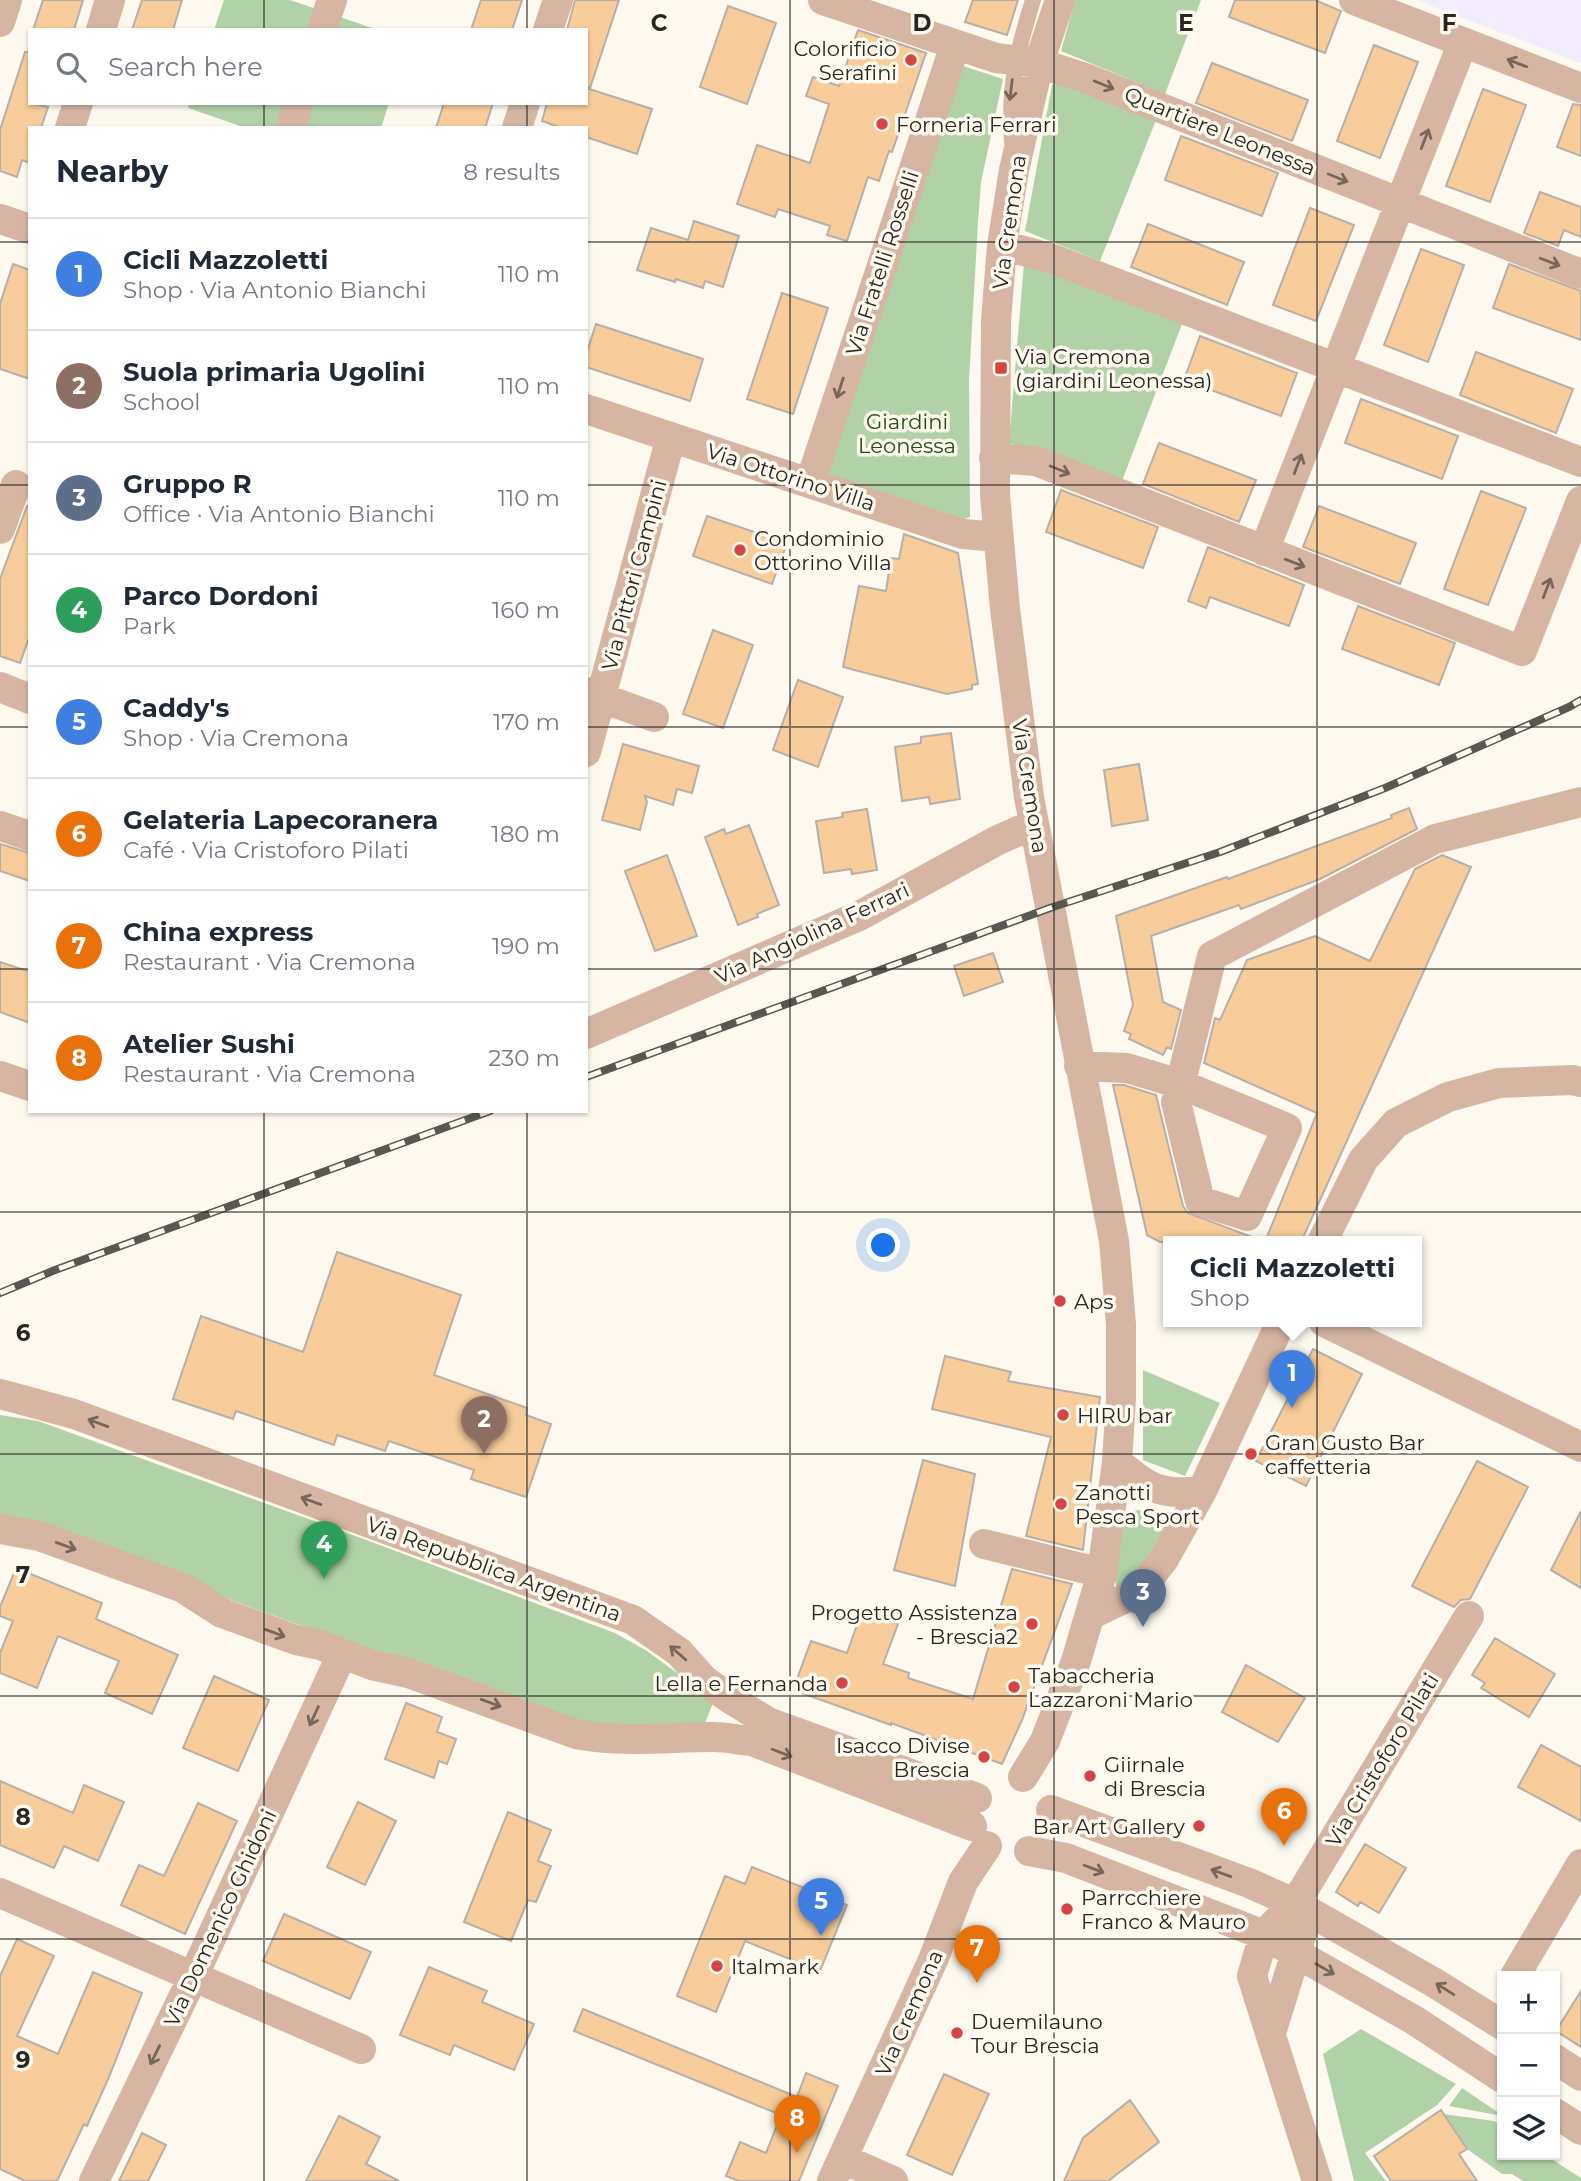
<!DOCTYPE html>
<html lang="en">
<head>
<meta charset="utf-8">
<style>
	:root { --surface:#fff; --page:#f6f6f7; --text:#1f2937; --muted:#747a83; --line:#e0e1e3; --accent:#d54545 }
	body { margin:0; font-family:Montserrat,sans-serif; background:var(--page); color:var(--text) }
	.controls { position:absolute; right:21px; bottom:21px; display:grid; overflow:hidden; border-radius:0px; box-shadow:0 2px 5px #0004 }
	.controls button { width:63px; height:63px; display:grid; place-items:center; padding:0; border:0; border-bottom:2px solid var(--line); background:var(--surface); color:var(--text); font:35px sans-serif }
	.you { position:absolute; left:884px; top:1246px; width:24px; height:24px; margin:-18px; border:5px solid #fff; border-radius:50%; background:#1a73e8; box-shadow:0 0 0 10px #1a73e833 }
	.badge { display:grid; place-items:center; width:46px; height:46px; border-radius:50%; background:var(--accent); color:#fff; font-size:23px; font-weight:700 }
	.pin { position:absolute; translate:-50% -58px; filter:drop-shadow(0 2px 4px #0008) }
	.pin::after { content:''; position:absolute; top:37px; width:24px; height:21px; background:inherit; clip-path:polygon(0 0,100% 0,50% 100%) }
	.popup { position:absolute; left:1163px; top:1236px; width:259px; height:91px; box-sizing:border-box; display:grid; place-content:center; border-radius:0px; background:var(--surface); filter:drop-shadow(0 2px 5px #0005); font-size:23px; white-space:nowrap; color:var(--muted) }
	.popup b { font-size:26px; color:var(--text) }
	.popup::after { content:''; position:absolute; left:50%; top:100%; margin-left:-14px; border:14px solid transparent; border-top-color:var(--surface) }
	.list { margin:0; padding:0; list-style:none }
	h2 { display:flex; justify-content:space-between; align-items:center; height:91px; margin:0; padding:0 28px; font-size:30px }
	h2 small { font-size:23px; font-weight:400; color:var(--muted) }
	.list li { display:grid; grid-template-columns:46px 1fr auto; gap:21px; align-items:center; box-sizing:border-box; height:112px; padding:0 28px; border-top:2px solid var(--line) }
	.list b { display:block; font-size:26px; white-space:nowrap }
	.list p { margin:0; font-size:23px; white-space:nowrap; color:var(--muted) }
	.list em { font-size:23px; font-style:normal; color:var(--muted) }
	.icon { flex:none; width:38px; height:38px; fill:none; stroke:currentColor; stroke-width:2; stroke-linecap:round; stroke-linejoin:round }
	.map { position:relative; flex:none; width:1581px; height:2181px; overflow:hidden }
	.search { position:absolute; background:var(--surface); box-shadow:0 2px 5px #0004; left:28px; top:28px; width:560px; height:77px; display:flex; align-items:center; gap:18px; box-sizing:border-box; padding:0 24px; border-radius:0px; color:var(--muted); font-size:26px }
	.panel { position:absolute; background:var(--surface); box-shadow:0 2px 5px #0004; left:28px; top:126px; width:560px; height:987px; border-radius:0px }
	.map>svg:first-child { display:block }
	.education { fill:#f1ecfe }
	.green { fill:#b1d2a7 }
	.building { fill:#f8cd9b; stroke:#b8b0a8; stroke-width:2 }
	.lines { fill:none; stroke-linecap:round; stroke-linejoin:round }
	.service { stroke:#d6b5a2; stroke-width:16 }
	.minor { stroke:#d6b5a2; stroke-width:30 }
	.rail-casing { stroke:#595752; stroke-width:8 }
	.rail { stroke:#fdf9ef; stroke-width:5; stroke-dasharray:16; stroke-linecap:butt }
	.oneway { stroke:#76665c }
	.grid { fill:none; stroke:#272622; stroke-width:2; stroke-opacity:0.55 }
	.poi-dot { fill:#d54545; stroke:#fdf9ef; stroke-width:2.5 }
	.labels { text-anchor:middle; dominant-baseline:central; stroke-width:7; stroke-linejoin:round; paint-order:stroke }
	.poi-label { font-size:21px; fill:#272622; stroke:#fdf9ef; text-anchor:start }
	.street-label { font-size:21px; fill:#272622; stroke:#fdf9ef }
	.park-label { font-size:21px; fill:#224f0f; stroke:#fdf9ef }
	.grid-label { font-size:23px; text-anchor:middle; font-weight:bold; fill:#272622; stroke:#fdf9ef; stroke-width:7; stroke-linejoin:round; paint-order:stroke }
</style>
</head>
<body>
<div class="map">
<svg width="1581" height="2181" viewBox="0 0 1581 2181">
	<rect width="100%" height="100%" fill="#fdf9ef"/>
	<path class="education" d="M1416 0H1581V63Z"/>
	<path class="green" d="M224 0H290L378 30H214Z
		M1075 0H1201L1165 94 1061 51Z
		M960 65 1003 79 981 182 978 222 969 380 970 517 965 519 828 474Z
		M1058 82 1156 120 1100 261 1025 231 1052 85Z
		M189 103H389L381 128H246L188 108Z
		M1024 263 1182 324 1120 486 1009 443Z
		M1143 1370 1220 1403 1185 1476 1143 1460Z
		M0 1415 38 1421 361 1538 615 1633 647 1651 714 1700 702 1731H612L324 1634 0 1516Z
		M1138 1510C1150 1513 1159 1517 1166 1527L1155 1549 1121 1589 1116 1586 1115 1579 1124 1519 1128 1512Z
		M1361 2029 1456 2084 1437 2105 1365 2153 1386 2181H1354L1323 2054Z
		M1462 2088 1502 2115V2116L1449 2106Z
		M1443 2114 1494 2121 1502 2126V2155H1545L1581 2178V2181H1523L1512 2174H1502L1467 2149Z"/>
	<path class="building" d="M43 0H83L74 30H33Z
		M142 0H182L173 30H132Z
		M481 0H522L512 30H471Z
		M575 0H619L590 88 586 87V30H567Z
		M973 0H1018L1007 35 965 22Z
		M1235 0H1315L1341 11 1325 53 1229 17Z
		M728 6 776 23 747 104 700 87Z
		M858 30 926 53 892 152 889 151 879 181 868 177 847 241 827 235 830 226 778 209 775 217 737 204 757 145 810 163 829 104 806 96 813 77 839 86Z
		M1374 45 1418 62 1380 158 1337 141Z
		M25 52H30V103L48 107 41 128H30V163L22 160 17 177 0 171V130Z
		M1212 63 1308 100 1292 141 1196 103Z
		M586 88 652 109 637 154 586 137V128H562L542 121 547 103H586Z
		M1483 89 1526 105 1490 202 1446 186Z
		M444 103H493L485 128H436Z
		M1573 104 1581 105V156L1557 147Z
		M1181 136 1278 173 1262 216 1165 180Z
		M1540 192 1581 207V237L1564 230 1558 246 1524 233Z
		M1310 208 1354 225 1316 321 1273 305Z
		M694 221 739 236 723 287 705 281 703 288 676 279 675 282 637 270 651 228 688 240Z
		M1148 224 1244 262 1227 305 1131 267Z
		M1421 249 1464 265 1428 362 1384 345Z
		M13 264 30 270V379L0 369V304Z
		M1509 264 1581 291V340L1493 308Z
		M782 293 828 308 793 414 747 399Z
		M596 324 703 359 690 401 586 367V355Z
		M1200 336 1297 373 1281 416 1184 380Z
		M1476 352 1573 389 1556 433 1460 395Z
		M1361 399 1458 436 1442 479 1345 443Z
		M1159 443 1256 480 1239 522 1143 484Z
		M1061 490 1158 527 1143 568 1046 532Z
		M1481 491 1526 508 1488 605 1444 589Z
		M27 506H30V635L20 663 0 656V579Z
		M1319 506 1416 543 1400 584 1303 547Z
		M707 516 787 543 772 584 693 556Z
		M904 534 958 553 978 684 972 685V689L947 694 843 667 859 586 886 591 891 558 899 559Z
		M1208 547 1304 585 1289 626 1210 597 1206 608 1188 601Z
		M1358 606 1455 643 1439 685 1342 649Z
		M713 630 753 645 723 728 683 714Z
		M798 680 843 697 818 767 773 750Z
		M951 733 960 799 930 804 929 797 902 801 895 747 921 743V737Z
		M623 744 699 766 692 793 677 789 673 805 645 796 647 802 640 830 602 820Z
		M1139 764 1148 820 1112 826 1104 770Z
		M1409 808 1417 829 1320 879 1241 909 1239 905 1151 936 1163 1002 1181 1010 1171 1049 1167 1047 1163 1055 1129 1039 1131 1034 1124 1031 1133 1005 1116 916 1227 877 1228 879 1392 818 1391 815Z
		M867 809 877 870 852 874 851 869 824 873 816 821 843 817 842 813Z
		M749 825 779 905 757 914 758 917 738 925 705 837 724 829 726 834Z
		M0 844 30 853V881L0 871Z
		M667 855 697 936 655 951 625 871Z
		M1442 855 1471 867 1301 1242H1265L1317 1113 1204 1063 1215 1018 1220 1020 1247 960 1315 936 1370 961 1415 869Z
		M993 953 1003 982 964 996 954 966Z
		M0 962 30 972V1023L0 1012Z
		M1113 1085H1124L1156 1095 1183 1206 1188 1213 1265 1242H1160L1147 1235Z
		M337 1252 461 1295 434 1375 527 1408 526 1415 551 1424 526 1497 471 1479 474 1470 389 1441 385 1451 337 1435 334 1445 236 1411 233 1419 173 1399 201 1316 303 1352Z
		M1313 1349 1362 1374 1306 1486 1256 1461Z
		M945 1356 1011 1372 1008 1381 1100 1397 1083 1550 1026 1536 1051 1437 932 1409Z
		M923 1460 975 1474 955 1586 894 1570Z
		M1477 1461 1528 1487 1470 1599 1461 1600 1454 1607 1412 1586Z
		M1581 1511V1588L1551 1570Z
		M16 1568 102 1603 96 1619 178 1655 152 1714 105 1693 119 1661 58 1636 37 1688 0 1673V1653L13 1621 0 1616V1607Z
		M1012 1569 1072 1584 1022 1720 1002 1764 891 1723V1725L793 1690 811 1641 847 1653 862 1611 898 1624 883 1664 909 1673 908 1678 973 1699Z
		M1495 1638 1555 1674 1529 1717 1481 1688 1485 1683 1472 1675Z
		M1246 1665 1305 1698 1278 1742 1222 1712Z
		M214 1676 269 1700 238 1771 183 1748Z
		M406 1703 442 1717 437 1732 456 1739 447 1764 439 1761 434 1778 385 1759Z
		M1541 1745 1581 1767V1821L1518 1787Z
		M0 1781 73 1813 84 1785 124 1802 98 1861 64 1846 54 1868 0 1845Z
		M358 1802 396 1821 365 1885 327 1867Z
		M198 1803 237 1821 185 1934 121 1905 139 1865 164 1876Z
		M508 1812 551 1830 538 1861 551 1866 536 1902 528 1900 511 1941 464 1922Z
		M1365 1844 1406 1868 1379 1913 1360 1902 1358 1906 1336 1892Z
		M752 1867 847 1905 820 1971 745 1941 716 2012 677 1996 725 1876 745 1884Z
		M284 1914 371 1952 350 1999 263 1961Z
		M17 1939 54 1956 17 2036 58 2054 93 1972 142 1993 109 2077 87 2126 84 2124 57 2181H25L0 2169V1976Z
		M429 1967 487 1991 482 2002 534 2024 514 2070 454 2045 450 2055 400 2035Z
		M1581 1991V2047L1556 2031Z
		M583 2009 797 2097 806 2073 838 2086 799 2181H739L726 2176 740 2142 766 2153 781 2115 574 2031Z
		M944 2074 989 2094 952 2175 907 2155Z
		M1130 2100 1159 2142 1108 2181H1064L1083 2138Z
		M1441 2110 1467 2149 1459 2154 1477 2181H1391L1374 2156Z
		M339 2116 380 2137 366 2164 399 2181H306Z
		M142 2133 166 2145 148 2181H119Z"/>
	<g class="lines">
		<path class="service" d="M1012 142C1008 86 1017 52 1033 0"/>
		<path class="minor" d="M823 0 996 58 1039 63 1085 78 1581 274
			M1354 0 1581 88
			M0 22 7 0
			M101 30 110 0
			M322 30 332 0
			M548 30 558 0
			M70 128 78 103
			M291 128 298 103
			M517 128 525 103
			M0 219 30 229
			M1002 245 1053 259 1581 462
			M586 409 963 534 998 537
			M994 458 1036 461 1522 651 1581 501
			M810 483 955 45
			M0 529 16 485
			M1264 551 1463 42
			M0 687 30 699
			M586 692 654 717
			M586 752 671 437
			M0 826 30 836
			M586 1034 859 916 998 840 1034 824
			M1079 1066 1127 1068 1180 1084 1287 1128 1247 1216 1200 1201 1176 1102 1212 956 1435 839 1581 802
			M0 1076 30 1086
			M1322 1242 1363 1160 1396 1123 1448 1097 1499 1083 1572 1080 1581 1082
			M1324 1322 1581 1447
			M0 1394 74 1414 633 1620 679 1652 704 1680 729 1698 768 1722 977 1798
			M1117 1462C1149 1488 1159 1496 1202 1491
			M0 1529 39 1536 183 1588 222 1613 296 1640 320 1645 372 1665 408 1673 576 1734C621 1743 668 1737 714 1737 726 1737 739 1740 752 1741L972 1826
			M984 1544 1102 1573
			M1090 1615 1138 1592 1164 1559 1202 1491 1281 1322
			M1023 1777 1045 1741 1076 1661 1102 1573 1117 1462 1121 1398V1324L1114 1241 1029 797 1005 609 995 495 996 321 1002 245 1014 170 1039 63 1060 0
			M1051 1810 1249 1883 1294 1903 1433 1982 1502 2025
			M1029 1851 1066 1858 1264 1935 1414 2020 1502 2078
			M0 1893 361 2049
			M1515 1976 1581 1864
			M1271 2033 1302 1933
			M1555 2059 1581 2076
			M1555 2113 1581 2130
			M843 2159 893 2181
			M94 2181 193 1977 342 1654
			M832 2181 933 1960 963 1882 987 1846
			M1317 2181 1252 1976 1264 1935 1294 1903 1304 1889 1469 1616"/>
		<defs>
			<path id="rail" d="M586 1077 1050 908 1220 852 1385 788 1569 707 1581 700
				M0 1293 55 1270 490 1111"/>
		</defs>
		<use href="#rail" class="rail-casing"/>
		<use href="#rail" class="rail"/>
	</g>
	<defs><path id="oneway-shaft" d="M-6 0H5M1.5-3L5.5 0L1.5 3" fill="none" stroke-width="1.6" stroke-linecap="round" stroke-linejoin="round" transform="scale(1.75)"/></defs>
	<g class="oneway">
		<use href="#oneway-shaft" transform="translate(1517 63) rotate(-159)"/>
		<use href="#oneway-shaft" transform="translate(1104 85) rotate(22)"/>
		<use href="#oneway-shaft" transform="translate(1011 90) rotate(97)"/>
		<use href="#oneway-shaft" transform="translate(1425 139) rotate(-69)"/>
		<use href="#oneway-shaft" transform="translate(1338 178) rotate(22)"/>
		<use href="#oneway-shaft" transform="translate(1550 262) rotate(21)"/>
		<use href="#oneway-shaft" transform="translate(840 388) rotate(108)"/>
		<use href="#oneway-shaft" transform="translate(1298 464) rotate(-69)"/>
		<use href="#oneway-shaft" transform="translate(1060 470) rotate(22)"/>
		<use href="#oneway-shaft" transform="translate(1295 563) rotate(21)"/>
		<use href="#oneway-shaft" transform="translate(1547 588) rotate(-69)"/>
		<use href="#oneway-shaft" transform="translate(98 1423) rotate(-160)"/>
		<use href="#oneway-shaft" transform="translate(311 1501) rotate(-160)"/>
		<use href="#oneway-shaft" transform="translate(66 1546) rotate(20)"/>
		<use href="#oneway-shaft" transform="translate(275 1633) rotate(20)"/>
		<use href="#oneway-shaft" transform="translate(678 1653) rotate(-139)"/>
		<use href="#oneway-shaft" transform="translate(491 1703) rotate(20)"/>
		<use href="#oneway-shaft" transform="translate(314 1716) rotate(115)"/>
		<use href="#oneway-shaft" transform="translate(782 1753) rotate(21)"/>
		<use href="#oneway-shaft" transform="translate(1094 1869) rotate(21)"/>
		<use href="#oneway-shaft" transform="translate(1221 1873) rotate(-160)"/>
		<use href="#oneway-shaft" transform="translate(1325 1969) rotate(30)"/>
		<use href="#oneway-shaft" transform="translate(1445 1989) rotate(-148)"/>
		<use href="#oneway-shaft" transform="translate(155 2055) rotate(116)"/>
	</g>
	<path class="grid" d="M264 0V30M527 0V30M790 0V2181M1054 0V2181M1317 0V2181M264 103V128M527 103V128M0 242H30M586 242H1581M0 485H30M586 485H1581M0 727H30M586 727H1581M0 969H30M586 969H1581M264 1111V2181M527 1111V2181M0 1212H1581M0 1454H1581M0 1696H1581M0 1939H1581"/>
	<g class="poi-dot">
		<circle cx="911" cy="60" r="7"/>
		<circle cx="882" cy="124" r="7"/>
		<rect x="994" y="361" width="14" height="14" rx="3.5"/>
		<circle cx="740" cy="550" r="7"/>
		<circle cx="1060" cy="1301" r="7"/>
		<circle cx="1063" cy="1415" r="7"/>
		<circle cx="1251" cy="1454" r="7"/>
		<circle cx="1061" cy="1504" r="7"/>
		<circle cx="1032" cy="1624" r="7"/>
		<circle cx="842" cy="1683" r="7"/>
		<circle cx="1014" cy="1687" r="7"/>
		<circle cx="984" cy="1757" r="7"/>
		<circle cx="1090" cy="1776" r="7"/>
		<circle cx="1199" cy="1826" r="7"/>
		<circle cx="1067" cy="1909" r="7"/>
		<circle cx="717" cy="1966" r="7"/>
		<circle cx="957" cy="2033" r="7"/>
	</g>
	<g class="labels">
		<g class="poi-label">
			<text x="897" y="48" text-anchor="end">Colorificio<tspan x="897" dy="24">Serafini</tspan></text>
			<text x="896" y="124">Forneria Ferrari</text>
			<text x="1015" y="356">Via Cremona<tspan x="1015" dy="24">(giardini Leonessa)</tspan></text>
			<text x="754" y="538">Condominio<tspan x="754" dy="24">Ottorino Villa</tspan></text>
			<text x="1074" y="1301">Aps</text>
			<text x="1077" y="1415">HIRU bar</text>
			<text x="1265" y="1442">Gran Gusto Bar<tspan x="1265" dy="24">caffetteria</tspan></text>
			<text x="1075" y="1492">Zanotti<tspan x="1075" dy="24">Pesca Sport</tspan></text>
			<text x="1018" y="1612" text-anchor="end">Progetto Assistenza<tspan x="1018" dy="24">- Brescia2</tspan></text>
			<text x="1028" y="1675">Tabaccheria<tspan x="1028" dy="24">Lazzaroni Mario</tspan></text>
			<text x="828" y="1683" text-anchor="end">Lella e Fernanda</text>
			<text x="970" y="1745" text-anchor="end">Isacco Divise<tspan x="970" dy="24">Brescia</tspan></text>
			<text x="1104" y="1764">Giirnale<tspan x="1104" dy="24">di Brescia</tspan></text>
			<text x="1185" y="1826" text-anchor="end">Bar Art Gallery</text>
			<text x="1081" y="1897">Parrcchiere<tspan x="1081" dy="24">Franco &amp; Mauro</tspan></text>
			<text x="731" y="1966">Italmark</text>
			<text x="971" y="2021">Duemilauno<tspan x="971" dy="24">Tour Brescia</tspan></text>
		</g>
		<g class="street-label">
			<text transform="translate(1220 131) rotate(22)">Quartiere Leonessa</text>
			<text transform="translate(1009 222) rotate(-82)">Via Cremona</text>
			<text transform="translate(882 263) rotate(-72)">Via Fratelli Rosselli</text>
			<text transform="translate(791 477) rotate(18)">Via Ottorino Villa</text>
			<text transform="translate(634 575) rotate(-75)">Via Pittori Campini</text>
			<text transform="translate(1030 786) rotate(81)">Via Cremona</text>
			<text transform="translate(812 933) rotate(-25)">Via Angiolina Ferrari</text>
			<text transform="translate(494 1569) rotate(20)">Via Repubblica Argentina</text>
			<text transform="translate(1382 1760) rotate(-59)">Via Cristoforo Pilati</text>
			<text transform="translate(220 1918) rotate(-65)">Via Domenico Ghidoni</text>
			<text transform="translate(909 2013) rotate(-66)">Via Cremona</text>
		</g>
		<g class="park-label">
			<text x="907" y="421">Giardini<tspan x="907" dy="24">Leonessa</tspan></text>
		</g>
	</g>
	<g class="grid-label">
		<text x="659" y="31">C</text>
		<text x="922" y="31">D</text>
		<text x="1186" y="31">E</text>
		<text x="1449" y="31">F</text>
		<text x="23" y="1341">6</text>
		<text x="23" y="1583">7</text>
		<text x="23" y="1825">8</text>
		<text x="23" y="2068">9</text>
	</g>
</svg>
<div class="controls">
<button>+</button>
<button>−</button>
<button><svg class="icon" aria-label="layers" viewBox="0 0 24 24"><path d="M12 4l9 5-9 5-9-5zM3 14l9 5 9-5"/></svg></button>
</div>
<div class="you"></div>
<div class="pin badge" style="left:1292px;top:1408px;background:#3f7fe0">1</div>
<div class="popup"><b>Cicli Mazzoletti</b>Shop</div>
<div class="pin badge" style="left:484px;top:1454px;background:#8d6e63">2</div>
<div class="pin badge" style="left:1143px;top:1627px;background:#5c6f8a">3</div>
<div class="pin badge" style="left:324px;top:1579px;background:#2e9e5b">4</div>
<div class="pin badge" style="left:821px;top:1936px;background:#3f7fe0">5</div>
<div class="pin badge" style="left:1284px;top:1846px;background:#e8710a">6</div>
<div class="pin badge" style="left:977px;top:1983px;background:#e8710a">7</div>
<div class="pin badge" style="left:797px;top:2153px;background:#e8710a">8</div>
<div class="search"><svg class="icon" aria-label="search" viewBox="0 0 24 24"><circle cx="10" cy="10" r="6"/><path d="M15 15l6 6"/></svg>Search here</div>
<section class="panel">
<h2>Nearby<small>8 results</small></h2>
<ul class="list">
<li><span class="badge" style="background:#3f7fe0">1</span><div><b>Cicli Mazzoletti</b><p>Shop · Via Antonio Bianchi</p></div><em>110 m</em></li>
<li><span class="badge" style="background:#8d6e63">2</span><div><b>Suola primaria Ugolini</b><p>School</p></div><em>110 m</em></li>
<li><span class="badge" style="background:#5c6f8a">3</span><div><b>Gruppo R</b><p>Office · Via Antonio Bianchi</p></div><em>110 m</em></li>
<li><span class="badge" style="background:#2e9e5b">4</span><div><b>Parco Dordoni</b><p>Park</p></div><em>160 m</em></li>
<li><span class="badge" style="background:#3f7fe0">5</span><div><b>Caddy's</b><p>Shop · Via Cremona</p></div><em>170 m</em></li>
<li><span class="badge" style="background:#e8710a">6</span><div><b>Gelateria Lapecoranera</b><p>Café · Via Cristoforo Pilati</p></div><em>180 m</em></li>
<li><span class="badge" style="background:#e8710a">7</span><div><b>China express</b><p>Restaurant · Via Cremona</p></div><em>190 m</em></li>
<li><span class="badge" style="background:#e8710a">8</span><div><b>Atelier Sushi</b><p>Restaurant · Via Cremona</p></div><em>230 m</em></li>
</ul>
</section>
</div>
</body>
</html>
